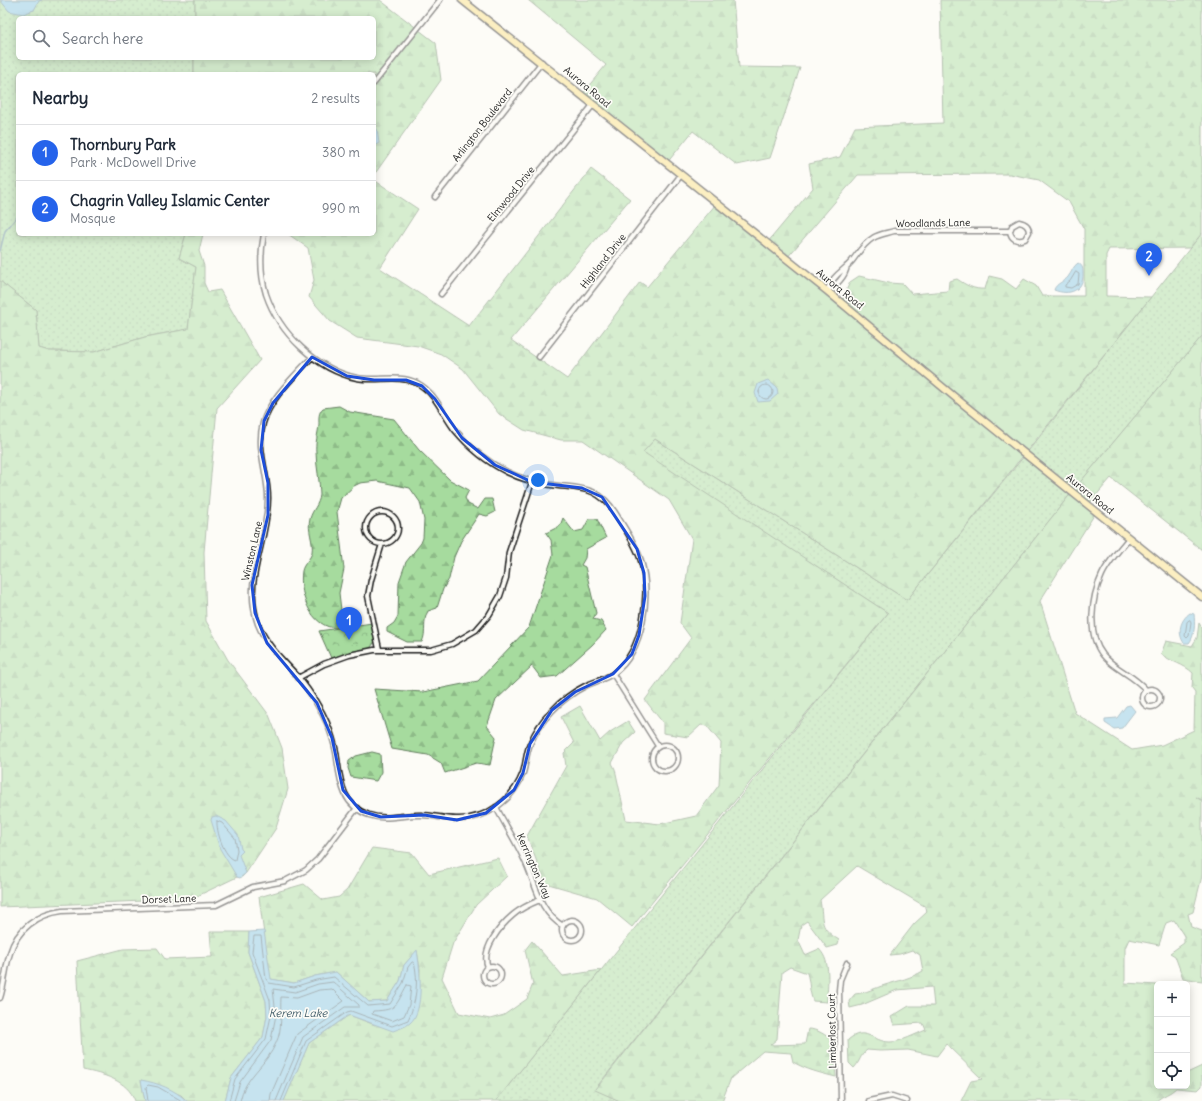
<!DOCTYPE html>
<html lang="en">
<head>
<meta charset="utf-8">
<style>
	:root { --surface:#fff; --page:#f2f2f3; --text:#1f2937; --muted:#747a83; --line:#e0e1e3; --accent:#2563eb }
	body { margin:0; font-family:Delius,sans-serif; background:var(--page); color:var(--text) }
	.controls { position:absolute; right:12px; bottom:12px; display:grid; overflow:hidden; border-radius:6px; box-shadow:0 2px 10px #0003 }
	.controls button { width:36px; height:36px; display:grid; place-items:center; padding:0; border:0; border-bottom:1px solid var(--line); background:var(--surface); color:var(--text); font:20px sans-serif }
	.you { position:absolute; left:538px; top:480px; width:14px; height:14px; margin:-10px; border:3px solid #fff; border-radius:50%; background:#1a73e8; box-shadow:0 0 0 6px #1a73e833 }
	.badge { display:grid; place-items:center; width:26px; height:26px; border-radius:50%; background:var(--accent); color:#fff; font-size:13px; font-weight:700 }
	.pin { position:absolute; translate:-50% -33px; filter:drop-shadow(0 1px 2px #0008) }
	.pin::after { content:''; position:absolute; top:21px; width:14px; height:12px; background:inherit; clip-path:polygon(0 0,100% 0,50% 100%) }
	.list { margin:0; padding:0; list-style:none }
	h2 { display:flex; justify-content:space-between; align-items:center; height:52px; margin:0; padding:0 16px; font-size:17px }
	h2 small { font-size:13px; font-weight:400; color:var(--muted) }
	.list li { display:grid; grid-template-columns:26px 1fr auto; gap:12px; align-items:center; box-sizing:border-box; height:56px; padding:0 16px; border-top:1px solid var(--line) }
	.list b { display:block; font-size:15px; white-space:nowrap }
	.list p { margin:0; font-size:13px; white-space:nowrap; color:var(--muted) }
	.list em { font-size:13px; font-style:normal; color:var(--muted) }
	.icon { flex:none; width:22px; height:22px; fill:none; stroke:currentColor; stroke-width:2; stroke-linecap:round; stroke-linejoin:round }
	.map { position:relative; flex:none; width:1202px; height:1101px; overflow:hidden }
	.search { position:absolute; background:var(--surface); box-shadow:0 2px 10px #0003; left:16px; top:16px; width:360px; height:44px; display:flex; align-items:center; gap:10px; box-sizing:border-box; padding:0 14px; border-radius:6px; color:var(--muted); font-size:15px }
	.panel { position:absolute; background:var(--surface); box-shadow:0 2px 10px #0003; left:16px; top:72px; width:360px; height:164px; border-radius:6px }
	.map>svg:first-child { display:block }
	.grass { fill:url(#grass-dots); stroke:#617c5d }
	.forest { fill:url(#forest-firs); stroke:#617c5d; fill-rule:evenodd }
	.park { fill:url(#park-crowns); stroke:#617c5d }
	.water { fill:#83c6e4; stroke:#5a8294 }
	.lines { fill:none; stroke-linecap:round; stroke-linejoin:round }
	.shore { stroke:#45606c; stroke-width:1 }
	.stream { stroke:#5a8294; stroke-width:1.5 }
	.street-casing { stroke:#1c1c1c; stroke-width:7 }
	.primary-casing { stroke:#1c1c1c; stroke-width:9 }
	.street { stroke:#fdfcf7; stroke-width:4 }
	.primary { stroke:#fbe080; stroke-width:6 }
	.marked { fill:none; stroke:#1d4ed8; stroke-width:3; stroke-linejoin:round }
	.labels { text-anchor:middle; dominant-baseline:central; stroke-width:3.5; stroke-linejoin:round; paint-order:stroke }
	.street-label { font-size:10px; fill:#1c1c1c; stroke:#fdfcf7 }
	.water-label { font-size:11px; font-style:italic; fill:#45606c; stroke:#fdfcf7 }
</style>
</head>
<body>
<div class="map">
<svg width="1202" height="1101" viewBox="0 0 1202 1101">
	<defs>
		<pattern id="grass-dots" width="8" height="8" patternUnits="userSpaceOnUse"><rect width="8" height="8" fill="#a6db9e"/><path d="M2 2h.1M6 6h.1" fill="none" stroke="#8ebb88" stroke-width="1.8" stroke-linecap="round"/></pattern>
		<pattern id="forest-firs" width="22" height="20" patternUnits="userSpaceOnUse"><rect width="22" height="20" fill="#a6db9e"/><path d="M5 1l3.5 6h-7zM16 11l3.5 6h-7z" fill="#8ebb88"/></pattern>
		<pattern id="park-crowns" width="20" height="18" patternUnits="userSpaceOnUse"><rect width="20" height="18" fill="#a6db9e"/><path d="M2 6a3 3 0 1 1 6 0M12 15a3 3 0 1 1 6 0" fill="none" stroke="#8ebb88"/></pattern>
	</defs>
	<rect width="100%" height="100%" fill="#fdfcf7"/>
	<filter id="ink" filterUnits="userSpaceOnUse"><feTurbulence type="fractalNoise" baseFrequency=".025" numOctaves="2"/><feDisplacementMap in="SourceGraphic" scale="8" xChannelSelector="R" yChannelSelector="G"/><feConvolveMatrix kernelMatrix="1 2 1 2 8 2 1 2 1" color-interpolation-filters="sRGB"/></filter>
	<g filter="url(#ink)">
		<path class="grass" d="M0 0H195V18H18V58H194V74H18V234H186L179 258 196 267 188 329 145 337 94 352 49 351 39 348 36 310 0 281Z
			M1202 233V336L1072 492 595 1089 620 1101H496L888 613 642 453 655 439 907 600 1025 455Z"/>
		<path class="forest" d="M195 0H380L436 43 441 80 374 175V74H194V58H374V18H195Z
			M528 0H733L739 67 800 68 770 158 737 165 693 131 666 164 581 95 606 65Z
			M940 0H1202V233L1190 248 1109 249 1106 255V296L1151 297 907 600 655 439 643 452 888 613 632 927 597 898 545 883 527 836 566 766 564 753 574 743 561 717 580 706 600 741 610 732 628 721 635 732 623 743 612 763 615 769 626 820 660 824 696 816 719 785 721 743 707 726 701 725 688 737 663 733V723L645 700 691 638 680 623 692 539 669 500 583 440H561L524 430 499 414 463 369 441 354 418 346 357 338 330 321 309 297 314 280 308 248 288 234H374V180L418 209 380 268 469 326 591 169 630 199 511 340 567 379 640 282 647 287 716 204 767 243 813 188 809 164 840 157 855 127 943 123ZM1010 174 1039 180 1069 202 1084 229V296H1042L1036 286 1024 279 1016 289 1002 279 989 276 985 289C974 290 966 285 957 279L949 281 948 291 912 294 903 284 889 283 859 276 850 282 842 300 862 317 786 259 858 175Z
			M186 234H203L199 251 204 266V283L208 292 220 290 260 360 217 408 204 552 206 621 228 660 269 715 282 748 288 789 276 828 246 873 242 877H237L191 899 0 907V281L36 310 39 348 49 351 94 352 145 337 188 329 196 267 179 258Z
			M1202 336V550L1111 478 1088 505 1096 512 1040 601 1075 713 1132 750 1162 745 1194 730 1195 692 1192 688 1193 673C1184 664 1171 662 1161 654L1166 641 1192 646 1197 638 1199 623 1202 628V800L1196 797 1202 801V876L1193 912 1188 914 1191 927 1202 931V981L1183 978 1175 956 1170 953 1184 943V936L1174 920 1166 923 1159 945 1129 939 1125 948V983L1157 985V1086H1187V1073L1202 1066V1086L1198 1090 1176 1088C1170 1094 1163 1095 1156 1101H961L971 1081 982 1079 946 1044 937 1056 908 1050 880 1051 867 1050C860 1055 860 1062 854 1068L849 1063 848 1040C865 1025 873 1042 890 1042 902 1042 915 1034 926 1030L923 1023 894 1025 891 1017 909 1006H934L932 987 897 990 862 1005 850 1008 849 1001 855 994C866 993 875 988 885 985 898 981 911 978 923 971L920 955 912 950 900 954 890 955 914 924 927 912 926 907 857 866 820 900C824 922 818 927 839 940L838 945 827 948 807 921 801 925 798 940 805 955 819 949C832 962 827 985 827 1002L813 1001C809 991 810 983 807 973L790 967 782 972 777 1039 770 1045 805 1044 808 1029C817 1029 826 1035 833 1041L836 1077C820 1073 807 1070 793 1062L791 1053 763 1051 731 1078 722 1101H620L595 1090 1072 492Z
			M339 406 350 412 394 419 419 450 450 480 469 490 465 498 468 504 478 509 485 499H492L495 512 487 516 479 514 461 541 454 557 449 579 443 589 437 608 428 611C422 621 427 632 422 642H407L387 632V628L394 623 398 616 399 582 406 562 421 543 423 538 424 520 420 502 410 488 377 481 360 483 354 486 341 498 337 512 344 569 339 593 343 627C314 634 298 596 302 571 303 564 311 559 312 552 314 542 307 530 310 519 312 510 319 505 320 495 320 481 316 466 316 452 315 443 318 434 319 425 319 418 318 413 323 408Z
			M563 518 574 532 583 530 589 519H597L606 538 586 549 585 558 581 565 585 567 596 613 593 619 601 621 606 630 592 645 557 676 541 678 532 666 496 700 487 726 496 737 490 765 476 763 445 773 441 763 428 755 392 749 374 689 423 692 478 681 529 627 553 555 551 540 546 533 560 526Z
			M372 752 380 754 381 772 376 781 351 777 348 768 349 761 356 756Z
			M372 848 412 853 429 874 498 858 507 876 476 905 453 943 442 978 459 1013 490 1019 504 1015 527 999 533 984 525 950 532 941 563 976 601 970 496 1101H284L309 1043 349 1015 375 1025 418 1008 420 969 417 951 404 965 400 981 387 1001 369 1002 336 972 315 976 294 983 270 979 259 897 304 884 323 900 339 897 347 890Z
			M210 932H249L248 952 266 1001 267 1016 263 1037 231 1078 225 1101H187L181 1095 141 1080 145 1101H135C128 1080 102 1074 83 1070L77 961 123 949 157 948 165 959 212 957Z"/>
		<path class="park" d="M372 623 375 642 370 648 331 658 319 631Z"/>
		<path class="water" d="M0 0H42L39 1 34 10 23 14 9 11Z
			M374 126 377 129 379 143 374 146Z
			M1078 263C1082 265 1083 268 1083 273 1084 291 1069 296 1054 290 1056 283 1064 282 1068 277 1072 272 1073 266 1078 263Z
			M768 380 777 388 778 394 770 401 758 402 755 393 758 384Z
			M1190 613 1194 614C1195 623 1195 636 1189 643H1184C1177 633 1180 620 1190 613Z
			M1130 705 1135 711 1122 728 1114 729 1105 723V719L1117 718 1126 706Z
			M216 816 226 821 238 835 241 849 243 851 239 855 246 873 240 878 237 877 220 849 211 820 212 817Z
			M264 931 271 979 294 983 315 976 336 972 369 1002 387 1001 400 981 404 965 417 950C420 968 425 1011 410 1023 406 1027 398 1029 393 1031L349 1015 309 1043 284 1101H225L231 1078 263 1037 267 1016 266 1001 248 952 249 932Z
			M141 1080C158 1083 174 1089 187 1101H145Z"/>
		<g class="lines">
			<path class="shore" d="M1076 272 1079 274 1078 284 1071 288 1065 287V285L1070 281Z
				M759 392a7 7 0 1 1 14 0a7 7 0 1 1-14 0Z
				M1190 620 1191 622 1189 636 1187 638 1185 636 1187 622Z
				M217 821 222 823 235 838 237 850 235 860C224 857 216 831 217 821Z
				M407 985 411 986 409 1005 404 1016 392 1021 372 1014 373 1011C398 1010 395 1006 407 985Z
				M148 1101 146 1087 148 1085 158 1087 182 1101
				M229 1101 235 1079 266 1039 271 1016 270 1000 252 952 254 936H261L266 979 269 983 294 987 316 980 334 977 368 1006 390 1004 403 983 408 967 412 962H414C419 980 416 1004 408 1020L392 1026 351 1011 347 1012 306 1041 281 1101
				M234 1101 240 1082 271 1040 276 1015 273 989 295 992 318 984 333 982 359 1005V1007H345L303 1037 276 1101
				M240 1101C244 1077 267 1065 276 1043 283 1029 280 1012 281 997L297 998 319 990 332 989 344 1001 297 1034 271 1094 270 1101"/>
			<path class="stream" d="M0 251 5 231 18 216"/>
			<defs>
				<path id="street" d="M374 83 440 0
					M435 197 542 62
					M264 234C260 254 260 274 266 294 279 333 317 370 357 378 377 382 398 374 417 383 436 393 442 413 455 430 469 447 487 462 507 472 521 479 536 483 551 485 580 489 598 485 616 514 625 529 636 544 641 561 651 594 644 651 614 673 606 679 596 681 587 685 573 692 561 701 551 712 542 721 535 732 530 744 526 753 526 764 523 773 513 800 487 819 459 819 447 820 434 815 422 815 404 814 386 821 369 815 340 805 340 777 336 752 334 742 331 733 327 723 320 707 310 692 299 678 283 660 267 647 258 624 242 579 268 543 268 498 268 473 256 449 263 423 270 398 295 376 312 357
					M847 266C845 278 836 285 827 291 834 273 842 273 852 261 859 252 864 243 873 238 879 234 888 233 894 231H1010L1012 226 1019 222C1025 223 1029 226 1029 232L1025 239C1017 242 1011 239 1010 231
					M441 294 593 105
					M539 357 681 175
					M366 528a16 16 0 1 1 32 0a16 16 0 1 1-32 0Z
					M1129 538C1119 550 1108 562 1102 575 1091 598 1087 635 1103 655 1115 670 1134 675 1146 690
					M379 649 368 596 371 580 382 544
					M613 674 658 746
					M298 678 324 664 349 655 374 650H431L452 644 476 630 489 615 500 596 506 578 509 552 532 482
					M1142 698a9 9 0 1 1 18 0a9 9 0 1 1-18 0Z
					M652 758a13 13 0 1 1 26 0a13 13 0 1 1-26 0Z
					M496 807C505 825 516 841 524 859 536 883 538 911 563 926
					M562 930a10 10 0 1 1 20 0a10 10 0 1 1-20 0Z
					M483 975a9 9 0 1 1 18 0a9 9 0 1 1-18 0Z
					M488 967C480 950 501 925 513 915 521 908 530 904 540 900
					M0 998C5 983 5 968 10 953 17 929 38 914 62 911L216 905 253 887 285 881 306 870 318 859 357 808
					M841 1101 839 990 840 980 847 963
					M869 1101 892 1096 907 1101"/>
				<path id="primary" d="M462 0 827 291 957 399 1202 597"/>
			</defs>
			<use href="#street" class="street-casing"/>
			<use href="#primary" class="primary-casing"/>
			<use href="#street" class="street"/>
			<use href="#primary" class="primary"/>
		</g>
	</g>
	<path d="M0 0H1202V1101H0ZM312 357 347 376 374 380H406L422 386 435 399 462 438 495 465 532 482 582 488 602 497 637 549 644 573 645 596 639 635 632 654 613 674 575 692 552 710 530 744 523 773 514 790 486 813 457 820 424 815 381 817 361 811 343 790 332 738 317 703 267 643 255 613 252 585 268 515V483L261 450 264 421 273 403Z" fill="#fdfcf7" fill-opacity=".55" fill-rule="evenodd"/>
	<path class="marked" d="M312 357 347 376 374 380H406L422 386 435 399 462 438 495 465 532 482 582 488 602 497 637 549 644 573 645 596 639 635 632 654 613 674 575 692 552 710 530 744 523 773 514 790 486 813 457 820 424 815 381 817 361 811 343 790 332 738 317 703 267 643 255 613 252 585 268 515V483L261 450 264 421 273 403Z"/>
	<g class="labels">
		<g class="street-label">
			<text transform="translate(587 87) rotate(40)">Aurora Road</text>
			<text transform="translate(482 125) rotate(-52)">Arlington Boulevard</text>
			<text transform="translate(511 194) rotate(-51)">Elmwood Drive</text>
			<text transform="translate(933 223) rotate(-1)">Woodlands Lane</text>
			<text transform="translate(603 261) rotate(-52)">Highland Drive</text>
			<text transform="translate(840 289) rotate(39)">Aurora Road</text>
			<text transform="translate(1090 494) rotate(39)">Aurora Road</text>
			<text transform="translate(252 551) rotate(-77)">Winston Lane</text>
			<text transform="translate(534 866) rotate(66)">Kerrington Way</text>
			<text transform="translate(169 899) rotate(-2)">Dorset Lane</text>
			<text transform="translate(832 1031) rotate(-91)">Limberlost Court</text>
		</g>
		<g class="water-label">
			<text x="298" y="1013">Kerem Lake</text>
		</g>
	</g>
</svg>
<div class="controls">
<button>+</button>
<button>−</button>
<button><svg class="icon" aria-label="locate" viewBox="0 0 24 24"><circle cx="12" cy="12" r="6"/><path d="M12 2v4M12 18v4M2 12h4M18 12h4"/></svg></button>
</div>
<div class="you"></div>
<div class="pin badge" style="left:349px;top:640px">1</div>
<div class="pin badge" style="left:1149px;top:276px">2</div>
<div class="search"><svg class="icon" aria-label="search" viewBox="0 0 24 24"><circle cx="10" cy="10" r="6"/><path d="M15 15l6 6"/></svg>Search here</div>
<section class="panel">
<h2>Nearby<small>2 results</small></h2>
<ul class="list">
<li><span class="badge">1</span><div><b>Thornbury Park</b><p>Park · McDowell Drive</p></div><em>380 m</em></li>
<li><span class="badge">2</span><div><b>Chagrin Valley Islamic Center</b><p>Mosque</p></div><em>990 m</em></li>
</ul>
</section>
</div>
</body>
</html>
